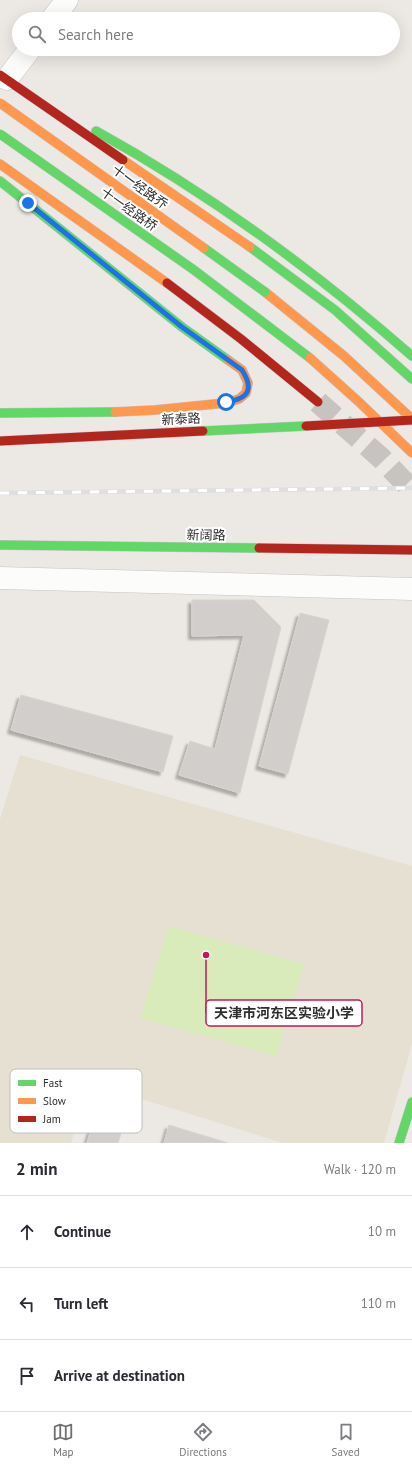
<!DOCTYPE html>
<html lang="en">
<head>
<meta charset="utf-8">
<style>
	:root { --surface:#fff; --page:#f7f7f7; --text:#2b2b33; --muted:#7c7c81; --line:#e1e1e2; --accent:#706f6e }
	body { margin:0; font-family:"PT Sans","Noto Sans SC",sans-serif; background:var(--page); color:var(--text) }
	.stop { position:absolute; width:12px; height:12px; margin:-9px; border:3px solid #1a73e8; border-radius:50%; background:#fff }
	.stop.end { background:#1a73e8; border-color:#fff; box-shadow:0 1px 4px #0008 }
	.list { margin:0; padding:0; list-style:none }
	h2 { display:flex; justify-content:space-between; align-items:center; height:52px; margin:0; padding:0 16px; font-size:17px }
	h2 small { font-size:13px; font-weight:400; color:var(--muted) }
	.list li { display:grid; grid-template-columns:26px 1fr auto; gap:12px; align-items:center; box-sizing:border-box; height:72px; padding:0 16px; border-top:1px solid var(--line) }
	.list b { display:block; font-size:15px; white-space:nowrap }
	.list em { font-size:13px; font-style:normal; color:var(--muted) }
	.icon { flex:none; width:22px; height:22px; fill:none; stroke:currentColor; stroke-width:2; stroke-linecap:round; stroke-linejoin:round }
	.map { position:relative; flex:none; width:412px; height:1143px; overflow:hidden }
	.search { position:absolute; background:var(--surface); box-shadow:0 4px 16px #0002; left:12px; right:12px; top:12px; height:44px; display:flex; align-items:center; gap:10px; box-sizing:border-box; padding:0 14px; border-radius:22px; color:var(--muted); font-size:15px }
	.sheet { height:268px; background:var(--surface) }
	nav { display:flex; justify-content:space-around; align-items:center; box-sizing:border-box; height:56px; border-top:1px solid var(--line); background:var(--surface); font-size:11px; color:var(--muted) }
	nav a { display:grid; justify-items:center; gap:2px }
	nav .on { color:var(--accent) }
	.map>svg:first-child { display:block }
	.education { fill:#e6e0d3 }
	.pitch { fill:#d9eabb }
	.building { fill:#d1cecb; stroke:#d7d4d0; filter:url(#shadow) }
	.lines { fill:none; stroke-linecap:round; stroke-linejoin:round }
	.primary-tunnel { stroke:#c6c3c0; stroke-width:22; stroke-dasharray:22 11; stroke-linecap:butt }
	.street-casing { stroke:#c5c4c5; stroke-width:23 }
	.fast-casing { stroke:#c5c4c5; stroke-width:10 }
	.slow-casing { stroke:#c5c4c5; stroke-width:10 }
	.jam-casing { stroke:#c5c4c5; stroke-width:10 }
	.street { stroke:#fcfcfb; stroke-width:22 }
	.fast { stroke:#63d668; stroke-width:9 }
	.slow { stroke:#ff974d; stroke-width:9 }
	.jam { stroke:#b3261e; stroke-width:9 }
	.rail-casing { stroke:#dfdfe1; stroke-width:4.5 }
	.rail { stroke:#fff; stroke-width:3; stroke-dasharray:9; stroke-linecap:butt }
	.fast-bridge-casing { stroke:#c6c5c4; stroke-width:10; stroke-linecap:butt }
	.slow-bridge-casing { stroke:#c6c5c4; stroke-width:10; stroke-linecap:butt }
	.jam-bridge-casing { stroke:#c6c5c4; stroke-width:10; stroke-linecap:butt }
	.fast-bridge { stroke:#63d668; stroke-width:9 }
	.slow-bridge { stroke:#ff974d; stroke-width:9 }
	.jam-bridge { stroke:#b3261e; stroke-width:9 }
	.route { stroke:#1a73e8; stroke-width:5 }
	.labels { text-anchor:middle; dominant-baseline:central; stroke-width:4; stroke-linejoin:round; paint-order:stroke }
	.street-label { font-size:13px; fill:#2e2e2e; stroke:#fff }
	.key { fill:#fff; stroke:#c0c0c0; stroke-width:1 }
	.key-label { font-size:11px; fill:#2e2e2e }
	.leader { fill:none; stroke:#c2185b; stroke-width:1.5 }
	.callout-dot { fill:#c2185b; stroke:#fff; stroke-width:1.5 }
	.callout { fill:#fff; stroke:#c2185b; stroke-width:1.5 }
	.callout-label { font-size:14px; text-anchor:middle; font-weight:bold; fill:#2e2e2e }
</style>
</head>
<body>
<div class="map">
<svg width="412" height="1143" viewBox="0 0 412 1143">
	<defs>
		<filter id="shadow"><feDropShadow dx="-3.5" dy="3.5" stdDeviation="1" flood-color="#0004"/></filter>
	</defs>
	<rect width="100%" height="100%" fill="#ece8e4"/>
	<path class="education" d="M20 755 412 866V1044L384 1143H283L90 1083 71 1143H0V819Z"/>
	<path class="pitch" d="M169 926 304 964 276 1056 140 1018Z"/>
	<path class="building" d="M192 600H254L281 627 240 793 179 775 190 741 215 749 244 635 192 636Z
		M300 613 329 620 288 774 259 766Z
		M21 695 173 736 163 772 11 730Z
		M99 1104 127 1113 118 1143H87Z
		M169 1125 228 1143H164Z"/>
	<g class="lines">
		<path class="primary-tunnel" d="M318 402 381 458 412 490"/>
		<defs>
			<path id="street" d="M52 19 67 0
				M7 79 30 49
				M0 578 412 589"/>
			<path id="fast" d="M96 131C210 194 315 271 412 356
				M0 181 182 327 228 360
				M250 247 335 310 412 379
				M0 413 115 412
				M203 431 306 426
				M0 545 259 548
				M399 1143 412 1102"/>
			<path id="slow" d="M123 160 250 247
				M0 164 167 283
				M265 292 344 356 412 419
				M115 412 155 410 225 403 239 399 246 393 248 383 242 370 228 360"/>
			<path id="jam" d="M0 75 123 160
				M167 283 241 339 318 402
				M0 441 203 431
				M259 548 412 550"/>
		</defs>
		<use href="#street" class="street-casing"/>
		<use href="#fast" class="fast-casing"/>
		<use href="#slow" class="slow-casing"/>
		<use href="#jam" class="jam-casing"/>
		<use href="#street" class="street"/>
		<use href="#fast" class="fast"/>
		<use href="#slow" class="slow"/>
		<use href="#jam" class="jam"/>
		<defs>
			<path id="rail" d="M0 493 412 488"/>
		</defs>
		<use href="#rail" class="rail-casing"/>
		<use href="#rail" class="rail"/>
		<defs>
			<path id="fast-bridge" d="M0 134 194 270 310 358
				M204 248 265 292"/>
			<path id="slow-bridge" d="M0 103 204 248
				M310 358 359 402 412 453"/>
			<path id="jam-bridge" d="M306 426 412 420"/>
		</defs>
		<use href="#fast-bridge" class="fast-bridge-casing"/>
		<use href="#slow-bridge" class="slow-bridge-casing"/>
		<use href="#jam-bridge" class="jam-bridge-casing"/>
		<use href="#fast-bridge" class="fast-bridge"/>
		<use href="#slow-bridge" class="slow-bridge"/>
		<use href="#jam-bridge" class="jam-bridge"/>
	</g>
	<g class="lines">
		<path class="route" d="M28 203 182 327 242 370C254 389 249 399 226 402"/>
	</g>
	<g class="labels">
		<g class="street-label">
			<text transform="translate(140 187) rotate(36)">十一经路乔</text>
			<text transform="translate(129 209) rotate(35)">十一经路桥</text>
			<text transform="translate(181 419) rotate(-3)">新泰路</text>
			<text transform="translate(206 535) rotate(1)">新阔路</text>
		</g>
	</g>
	<rect x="10" y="1069" width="132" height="64" rx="6" class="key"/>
	<rect x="18" y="1080" width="18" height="6" fill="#63d668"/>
	<rect x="18" y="1098" width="18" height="6" fill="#ff974d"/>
	<rect x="18" y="1116" width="18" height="6" fill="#b3261e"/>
	<g class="key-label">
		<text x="43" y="1087">Fast</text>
		<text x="43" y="1105">Slow</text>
		<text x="43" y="1123">Jam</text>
	</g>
	<path class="leader" d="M206 955L206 1013"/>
	<circle class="callout-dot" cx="206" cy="955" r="4"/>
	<rect class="callout" x="206" y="1000" width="156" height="26" rx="4"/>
	<g class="callout-label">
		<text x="284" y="1018">天津市河东区实验小学</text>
	</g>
</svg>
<div class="stop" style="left:226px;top:402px"></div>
<div class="stop end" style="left:28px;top:203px"></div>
<div class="search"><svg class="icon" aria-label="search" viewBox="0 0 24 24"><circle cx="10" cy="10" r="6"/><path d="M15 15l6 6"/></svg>Search here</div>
</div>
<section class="sheet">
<h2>2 min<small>Walk · 120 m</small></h2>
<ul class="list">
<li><svg class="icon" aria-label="ahead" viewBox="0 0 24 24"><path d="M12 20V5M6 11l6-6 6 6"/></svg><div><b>Continue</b></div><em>10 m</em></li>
<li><svg class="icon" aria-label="left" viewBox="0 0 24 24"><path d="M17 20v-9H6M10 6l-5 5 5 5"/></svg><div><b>Turn left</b></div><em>110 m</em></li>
<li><svg class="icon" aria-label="arrive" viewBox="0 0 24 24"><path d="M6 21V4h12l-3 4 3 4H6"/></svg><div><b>Arrive at destination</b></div></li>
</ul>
</section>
<nav>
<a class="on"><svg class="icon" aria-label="map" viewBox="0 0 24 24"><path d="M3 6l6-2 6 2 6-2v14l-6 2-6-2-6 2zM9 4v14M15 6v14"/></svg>Map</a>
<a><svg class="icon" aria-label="directions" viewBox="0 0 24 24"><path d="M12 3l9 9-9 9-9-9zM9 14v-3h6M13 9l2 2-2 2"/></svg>Directions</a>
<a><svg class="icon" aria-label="saved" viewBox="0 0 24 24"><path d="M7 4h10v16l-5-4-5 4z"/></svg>Saved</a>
</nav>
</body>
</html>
